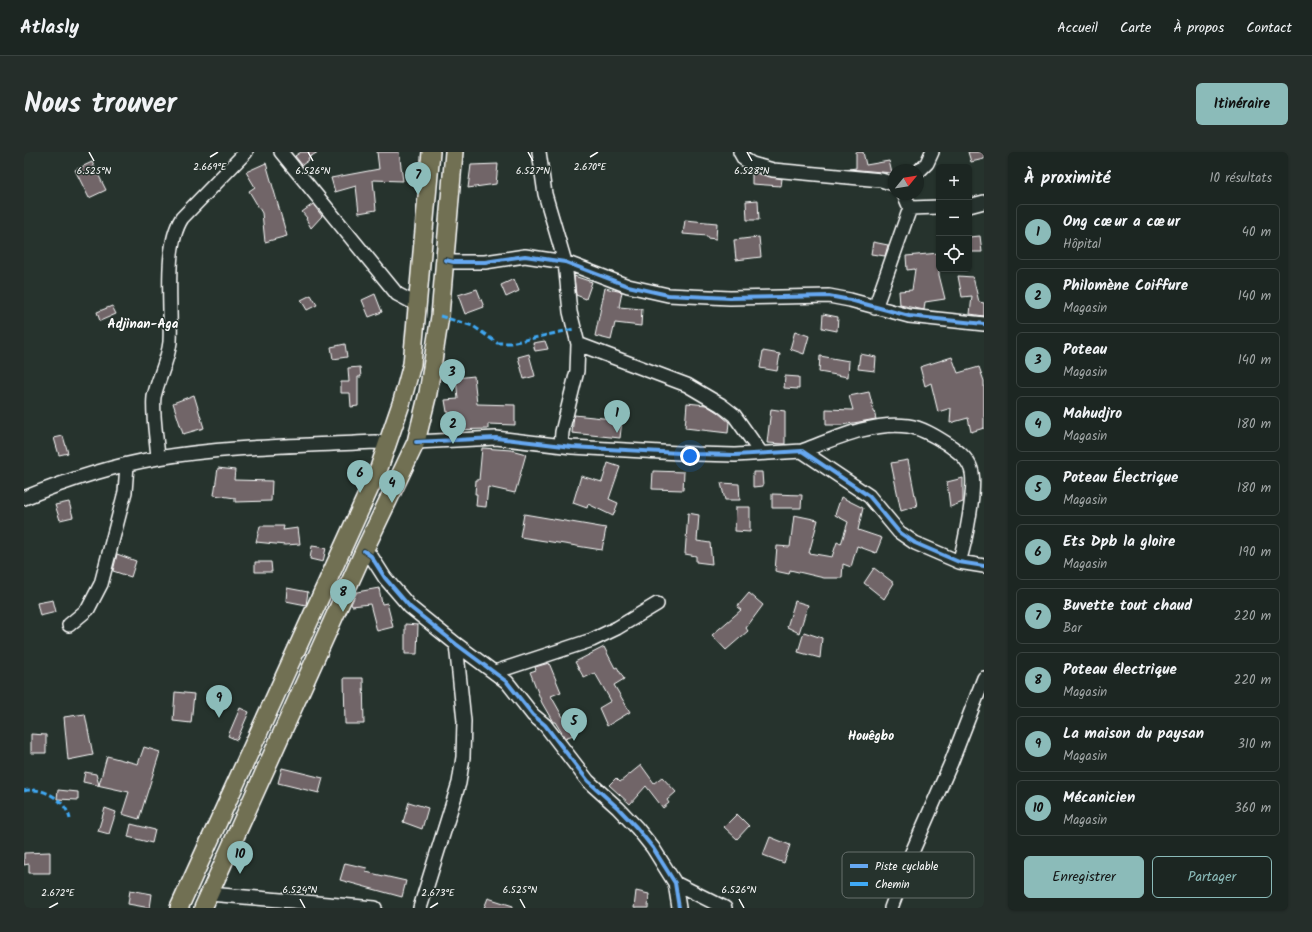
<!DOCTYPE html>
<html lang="fr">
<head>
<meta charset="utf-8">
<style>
	:root { --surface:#1c2622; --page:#252e2a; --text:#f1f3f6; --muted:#a0a5a5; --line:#3a4340; --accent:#8bbbb9 }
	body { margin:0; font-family:Kalam,sans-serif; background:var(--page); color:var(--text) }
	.controls { position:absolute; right:12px; top:12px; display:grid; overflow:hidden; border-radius:6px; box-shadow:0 1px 3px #0004 }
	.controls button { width:36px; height:36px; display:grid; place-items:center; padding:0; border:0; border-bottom:1px solid var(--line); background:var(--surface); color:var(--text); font:20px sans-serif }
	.compass { position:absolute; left:864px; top:12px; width:36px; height:36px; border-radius:50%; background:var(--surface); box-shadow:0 1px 3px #0004; rotate:60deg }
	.you { position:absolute; left:666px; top:304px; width:14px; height:14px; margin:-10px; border:3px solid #fff; border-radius:50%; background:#1a73e8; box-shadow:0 0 0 6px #1a73e833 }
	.badge { display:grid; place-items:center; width:26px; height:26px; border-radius:50%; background:var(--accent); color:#111; font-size:13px; font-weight:700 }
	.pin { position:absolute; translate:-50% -33px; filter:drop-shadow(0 1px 2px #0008) }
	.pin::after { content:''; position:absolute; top:21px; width:14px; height:12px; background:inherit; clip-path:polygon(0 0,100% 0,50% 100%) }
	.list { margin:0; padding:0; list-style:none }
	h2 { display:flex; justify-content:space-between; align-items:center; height:52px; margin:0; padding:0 16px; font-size:17px }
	h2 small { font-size:13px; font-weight:400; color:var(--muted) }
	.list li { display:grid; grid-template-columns:26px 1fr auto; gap:12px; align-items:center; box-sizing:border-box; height:56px; margin:0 8px 8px; padding:0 8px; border:1px solid var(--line); border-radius:6px }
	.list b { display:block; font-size:15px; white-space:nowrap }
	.list p { margin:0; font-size:13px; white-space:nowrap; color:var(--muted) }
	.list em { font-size:13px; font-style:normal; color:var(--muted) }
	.actions { display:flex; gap:8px; padding:12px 16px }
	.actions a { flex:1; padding:9px 0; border:1px solid var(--accent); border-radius:6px; text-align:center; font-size:14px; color:var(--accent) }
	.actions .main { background:var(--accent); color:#111 }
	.icon { flex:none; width:22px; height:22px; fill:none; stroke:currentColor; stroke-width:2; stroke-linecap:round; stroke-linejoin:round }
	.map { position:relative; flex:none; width:960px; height:756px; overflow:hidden; border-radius:6px }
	header { display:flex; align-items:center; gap:24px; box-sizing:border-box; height:56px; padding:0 20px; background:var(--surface); border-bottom:1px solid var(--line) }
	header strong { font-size:19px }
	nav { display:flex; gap:22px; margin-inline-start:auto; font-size:14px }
	.intro { display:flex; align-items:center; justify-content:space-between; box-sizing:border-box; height:96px; padding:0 24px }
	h1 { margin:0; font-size:28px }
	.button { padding:10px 18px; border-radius:6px; background:var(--accent); color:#111; font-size:14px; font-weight:700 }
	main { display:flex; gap:24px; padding:0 24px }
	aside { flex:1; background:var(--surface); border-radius:6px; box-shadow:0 1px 3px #0004 }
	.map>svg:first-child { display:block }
	.building { fill:#716568; stroke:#fff }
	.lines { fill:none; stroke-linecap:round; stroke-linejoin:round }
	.minor-casing { stroke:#fff; stroke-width:16 }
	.major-casing { stroke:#fff; stroke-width:20 }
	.minor { stroke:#26332d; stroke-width:13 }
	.major { stroke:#716f52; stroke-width:17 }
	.quiet { stroke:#3fa9f5; stroke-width:3; stroke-dasharray:6 3; stroke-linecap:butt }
	.cycleway-casing { stroke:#26332d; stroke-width:6 }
	.cycleway { stroke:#66a8f1; stroke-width:4 }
	.ticks { fill:none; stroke:#fff; stroke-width:1.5 }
	.labels { text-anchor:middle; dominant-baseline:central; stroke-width:3; stroke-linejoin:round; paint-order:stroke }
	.quarter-label { font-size:13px; font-weight:bold; fill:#fff; stroke:#26332d }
	.key { fill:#26332d; stroke:#67706c; stroke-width:1 }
	.key-label { font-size:11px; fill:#fff }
	.ticks-label { font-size:10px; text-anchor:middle; fill:#fff; stroke:#26332d; stroke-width:3; stroke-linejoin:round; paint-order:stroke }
</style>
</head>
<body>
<header>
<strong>Atlasly</strong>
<nav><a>Accueil</a><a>Carte</a><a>À propos</a><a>Contact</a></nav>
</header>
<div class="intro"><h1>Nous trouver</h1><a class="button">Itinéraire</a></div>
<main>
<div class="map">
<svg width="960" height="756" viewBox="0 0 960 756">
	<rect width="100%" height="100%" fill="#26332d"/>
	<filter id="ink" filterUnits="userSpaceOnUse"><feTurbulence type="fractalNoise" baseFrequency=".025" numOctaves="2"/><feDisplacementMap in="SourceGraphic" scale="8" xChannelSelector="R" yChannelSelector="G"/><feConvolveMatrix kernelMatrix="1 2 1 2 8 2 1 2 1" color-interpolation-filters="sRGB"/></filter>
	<g filter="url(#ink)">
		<path class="building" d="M277 0H294L284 6 285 8 278 13 271 4Z
			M353 0H375L379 29 349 28 352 58 335 61 332 34 311 40 307 26 355 17Z
			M832 0H839L842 13 865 9 868 21 825 17 832 16Z
			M944 0H960V7L947 10Z
			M68 10 82 38 65 46 51 18Z
			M242 11 263 84 241 90 238 61 225 39 231 35 222 20Z
			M474 12 472 32 444 36 447 13Z
			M728 20 758 27 757 34 728 32Z
			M734 48 735 68H723L722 49Z
			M289 52 298 64 287 76 282 67 283 66 278 60Z
			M661 68 693 71 692 87 683 86V84L659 82Z
			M956 84 958 100H945V85Z
			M735 85 737 105 712 108 710 88Z
			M849 90 864 93 861 104 847 102Z
			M915 101V123L921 147 901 150 900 158 876 153 875 139 888 138 891 117 883 118 882 104Z
			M550 124 568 130 562 147 552 143Z
			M934 124 949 125 955 150 960 151V164L946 162 948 144 938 145Z
			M490 127 495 139 482 145 477 133Z
			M581 136 598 140 595 155 618 157 617 174 591 171 587 188 571 184Z
			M453 137 460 155 441 162 434 143Z
			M351 142 358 160 345 165 338 148Z
			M287 143 293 153 283 158 277 148Z
			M88 154 92 162 76 169 73 160Z
			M799 162 814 165 813 179 798 176Z
			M771 179 785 184 780 202 766 197Z
			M521 189 524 197 511 199 509 191Z
			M321 192 323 205 309 207 307 195Z
			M739 199 756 202 753 219 736 216Z
			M505 202 511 224 500 227 494 205Z
			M836 202 852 205 851 219 834 217Z
			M796 204 825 209 824 225 795 220Z
			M928 205 934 221 955 215 960 229V276L947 280 944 266 926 271 927 256 914 260 907 231 901 234 896 215Z
			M336 215 337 225H334V254L327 255 326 241H317V230H325L324 216Z
			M450 224 453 252 491 253V273L464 272V277L425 278V260H423L421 248 434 247 432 226Z
			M761 224 775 225V237L760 236Z
			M845 240 852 267 818 273H802V257L829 258 825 244Z
			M170 243 180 276 159 282 149 251Z
			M663 251 682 253 693 260 705 270 704 281 661 276Z
			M747 257 761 259V292L743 291Z
			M550 263 598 268 596 286 548 281Z
			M39 284 44 301 35 303 30 286Z
			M458 296 487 298 502 302 491 341 464 335 462 355 452 354 453 342H451L452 328H455Z
			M884 308 893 354 877 359 867 311Z
			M584 311 596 315 585 347 594 351 589 364 564 352 563 356 549 351 557 324 578 330Z
			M194 316 211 318 210 328 248 329 247 349 211 350V346L190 343Z
			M629 319 660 320 659 338 628 337Z
			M729 320H738L739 334 729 335Z
			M939 326V350L926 355 923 330Z
			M697 331 715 332 716 348H701Z
			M748 342 778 343 777 356H748Z
			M817 345 839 356 834 378 858 386 852 401 833 394 827 415 819 412 818 426H800L766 418 765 422 751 419 753 394 766 395 770 363 794 368 785 401 808 405 813 390 817 392 824 370 811 363Z
			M45 350 49 365 36 368 31 353Z
			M712 355H726V380L711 379Z
			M664 361 675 363 673 389 686 391 688 412 672 410V404L661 402Z
			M500 362 582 376 578 398 496 385Z
			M236 374H260L259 378 274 376 276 392 261 393 232 390Z
			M288 394 302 396 299 410 286 407Z
			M93 402 112 409 107 425 89 419Z
			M231 410H247L248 420H231Z
			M850 416 870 431 860 447 840 431Z
			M263 436 284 440 282 453 262 449Z
			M355 436 358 452 363 451 369 475 353 479 346 452 328 454 327 452 333 440Z
			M725 441 739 453 722 476 724 479 702 498 688 483 717 458 713 455Z
			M29 448 32 460 16 464 13 451Z
			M771 449 784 453 775 481 763 475Z
			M381 472 394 473 393 502H381Z
			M780 480 798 486 796 506 774 500Z
			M580 495 591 516 593 515 600 527 590 533 606 560 583 574 575 556 587 549 571 521 560 526 551 510Z
			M525 511 537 540 527 544 549 583 541 586 531 570H529L518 551 506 520 512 518 511 515Z
			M320 526H339L340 572H321Z
			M151 540 170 542 167 571 149 569Z
			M216 556 225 560 213 588 204 584Z
			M61 562 69 603 44 608 40 565Z
			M7 582 22 583V601H7Z
			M120 595 136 600 115 667 98 662 105 640 59 630 61 620 72 622 75 633 83 604 114 612Z
			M617 613 630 631 638 625 652 640 643 648 645 651 639 656 622 634 606 652 585 633 592 626 596 630Z
			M258 616 299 626 295 641 254 631Z
			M34 638 54 640V648L33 647Z
			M385 650 404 656 398 677 379 670Z
			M81 656 92 660 85 682 74 679Z
			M713 662 725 674 713 687 700 675Z
			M107 672 131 678 128 691 104 685Z
			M746 685 766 693 760 711 739 703Z
			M26 700V721H5V712L0 713V701Z
			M321 711 343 716 342 720 382 729 378 745 316 728Z
			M106 738 128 742 126 756 104 752Z
			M612 739 625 742 624 756H610Z
			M464 746 489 754V756H460Z"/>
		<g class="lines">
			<defs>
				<path id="minor" d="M257 0 373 142 392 152
					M515 0 521 42 541 110 546 160 554 192 553 219 538 280 537 293
					M716 0 720 7 728 12 749 18 857 28 870 32
					M894 20 903 11 908 0
					M945 54 960 50
					M886 56 915 55
					M421 108 430 110H461L501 104 541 110 604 134 644 143 706 146 805 144 826 148 885 164 960 172
					M851 156 886 56 880 42
					M554 192 663 233 697 253 710 263 737 301
					M392 290 472 286 548 295 673 302 711 303 778 299 845 344 875 380 891 391 935 410 960 414
					M778 299C810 287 849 269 884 274 898 276 911 284 922 291 932 298 943 305 947 317 953 333 941 392 935 410
					M134 306C133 289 128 261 130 245 134 226 144 209 146 190 148 156 139 95 158 66L222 0
					M0 346C44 328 87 314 134 306 205 294 279 294 351 290L363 291
					M340 399 347 404 361 426 386 455 432 492 483 530 509 563 521 573 564 629 594 656 613 676 629 696 651 731 655 756
					M45 473 64 457 77 432 101 340 103 313
					M471 520 568 488 593 476 633 452
					M651 731 701 756
					M185 742 351 756
					M396 756 435 631 439 605 440 569 432 492
					M867 756 886 705 927 611 960 526"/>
				<path id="major" d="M155 756 355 316 378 249 388 212 407 0
					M179 756 340 399 392 290 404 241 416 164 430 0"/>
			</defs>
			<use href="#minor" class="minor-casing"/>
			<use href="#major" class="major-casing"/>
			<use href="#minor" class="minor"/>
			<use href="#major" class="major"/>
			<path class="quiet" d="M416 164 449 174 473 191H487L550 177
				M0 639C19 634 42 648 46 667"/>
			<defs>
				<path id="cycleway" d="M421 108 430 110H461L501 104 541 110 604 134 644 143 706 146 805 144 826 148 885 164 960 172
					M392 290 472 286 548 295 673 302 711 303 778 299 845 344 875 380 891 391 935 410 960 414
					M340 399 347 404 361 426 386 455 432 492 483 530 509 563 521 573 564 629 594 656 613 676 629 696 651 731 655 756"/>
			</defs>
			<use href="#cycleway" class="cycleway-casing"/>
			<use href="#cycleway" class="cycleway"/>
		</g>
	</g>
	<path class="ticks" d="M65 0 70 9M284 0 289 9M504 0 509 9M723 0 728 9M186 5 194 0M566 5 574 0M276 747 281 756M496 747 501 756M715 747 720 756M25 756 34 751M406 756 414 751"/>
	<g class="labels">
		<g class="quarter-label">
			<text x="119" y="172">Adjinan-Aga</text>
			<text x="847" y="584">Houêgbo</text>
		</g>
	</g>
	<rect x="818" y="700" width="132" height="46" rx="6" class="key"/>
	<rect x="826" y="712" width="18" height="4" fill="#66a8f1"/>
	<rect x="826" y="730" width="18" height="4" fill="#3fa9f5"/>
	<g class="key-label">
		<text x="851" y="718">Piste cyclable</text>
		<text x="851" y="736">Chemin</text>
	</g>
	<g class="ticks-label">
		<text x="186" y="18">2.669°E</text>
		<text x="566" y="18">2.670°E</text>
		<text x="70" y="22">6.525°N</text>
		<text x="289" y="22">6.526°N</text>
		<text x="509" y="22">6.527°N</text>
		<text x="728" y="22">6.528°N</text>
		<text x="276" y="741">6.524°N</text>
		<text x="496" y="741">6.525°N</text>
		<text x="715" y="741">6.526°N</text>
		<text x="34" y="744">2.672°E</text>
		<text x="414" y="744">2.673°E</text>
	</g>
</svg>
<div class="controls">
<button>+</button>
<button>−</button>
<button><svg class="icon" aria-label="locate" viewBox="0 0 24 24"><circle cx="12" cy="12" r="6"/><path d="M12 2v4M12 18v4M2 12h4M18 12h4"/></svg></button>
</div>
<svg class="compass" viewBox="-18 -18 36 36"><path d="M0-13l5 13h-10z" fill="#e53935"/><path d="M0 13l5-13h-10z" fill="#a0a5a5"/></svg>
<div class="you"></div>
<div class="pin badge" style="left:593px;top:281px">1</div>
<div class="pin badge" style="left:429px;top:292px">2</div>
<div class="pin badge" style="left:428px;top:240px">3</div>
<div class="pin badge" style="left:368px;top:351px">4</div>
<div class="pin badge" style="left:550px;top:589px">5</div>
<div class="pin badge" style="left:336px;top:341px">6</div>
<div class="pin badge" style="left:394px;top:43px">7</div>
<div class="pin badge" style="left:319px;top:460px">8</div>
<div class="pin badge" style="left:195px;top:566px">9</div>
<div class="pin badge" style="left:216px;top:722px">10</div>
</div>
<aside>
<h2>À proximité<small>10 résultats</small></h2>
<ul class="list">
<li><span class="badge">1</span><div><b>Ong cœur a cœur</b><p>Hôpital</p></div><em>40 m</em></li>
<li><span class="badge">2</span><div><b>Philomène Coiffure</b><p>Magasin</p></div><em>140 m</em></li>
<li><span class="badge">3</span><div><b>Poteau</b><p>Magasin</p></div><em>140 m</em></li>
<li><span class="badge">4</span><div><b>Mahudjro</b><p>Magasin</p></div><em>180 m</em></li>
<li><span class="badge">5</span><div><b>Poteau Électrique</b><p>Magasin</p></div><em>180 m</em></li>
<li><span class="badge">6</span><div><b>Ets Dpb la gloire</b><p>Magasin</p></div><em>190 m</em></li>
<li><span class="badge">7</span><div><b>Buvette tout chaud</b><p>Bar</p></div><em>220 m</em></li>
<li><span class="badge">8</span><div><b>Poteau électrique</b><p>Magasin</p></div><em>220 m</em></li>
<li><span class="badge">9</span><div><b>La maison du paysan</b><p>Magasin</p></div><em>310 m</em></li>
<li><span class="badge">10</span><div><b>Mécanicien</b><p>Magasin</p></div><em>360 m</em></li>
</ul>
<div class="actions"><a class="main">Enregistrer</a><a>Partager</a></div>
</aside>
</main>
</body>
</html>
